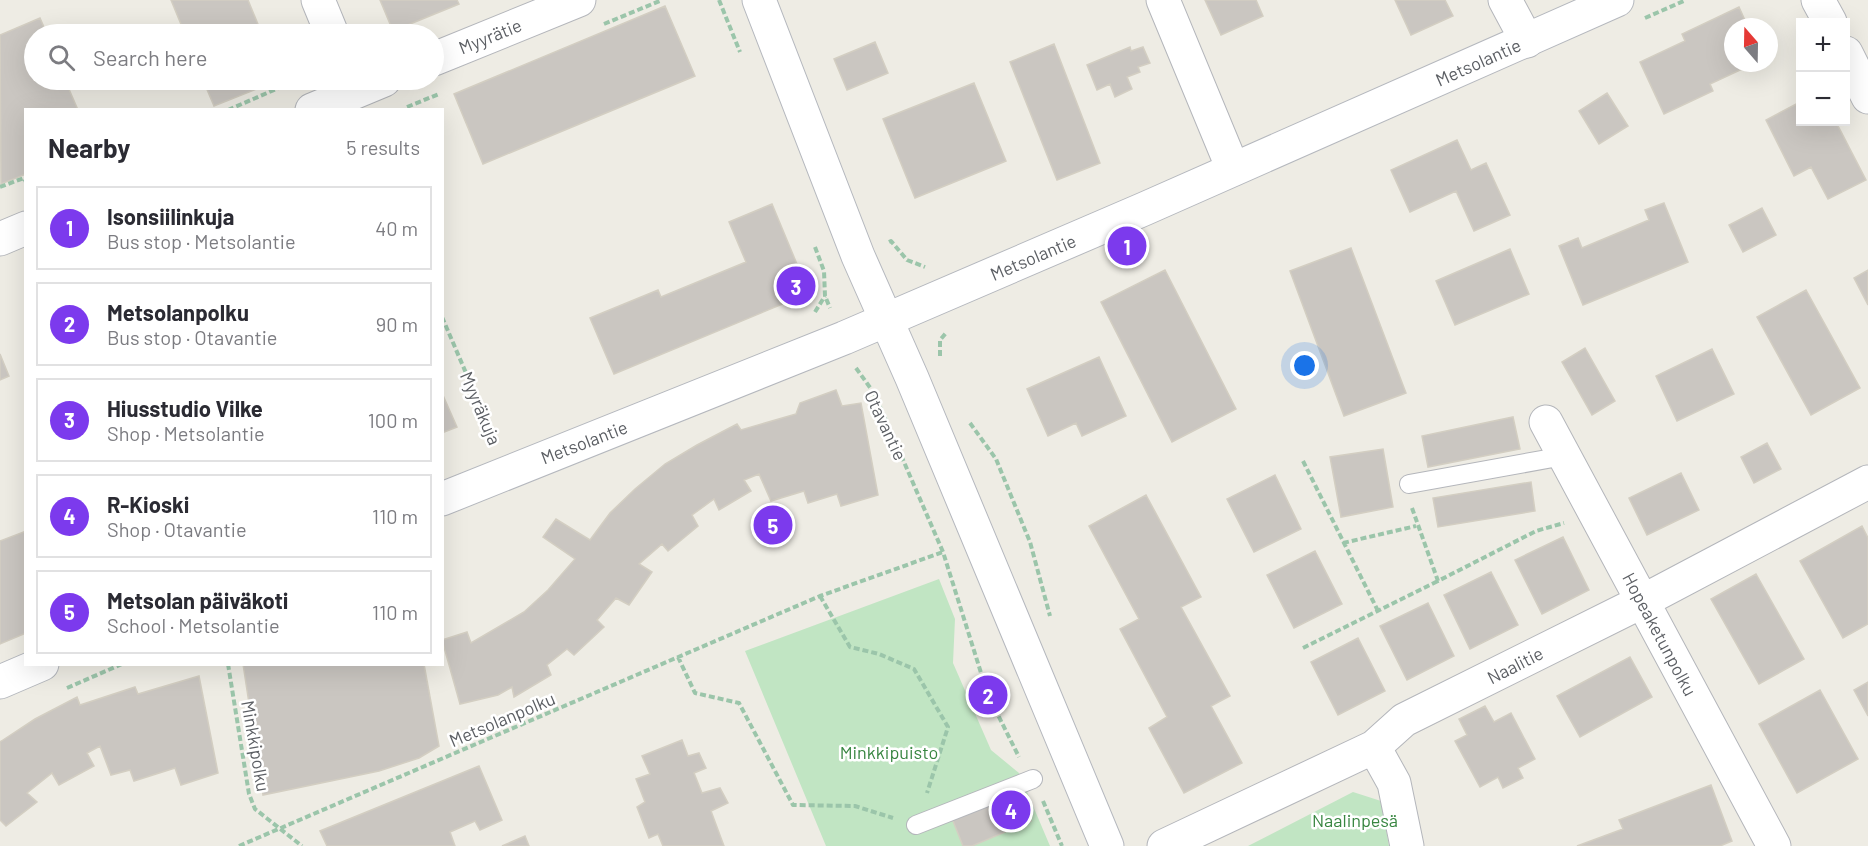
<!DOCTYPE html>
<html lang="en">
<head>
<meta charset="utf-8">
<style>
	:root { --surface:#fff; --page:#f2f2f3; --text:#2b2b33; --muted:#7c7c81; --line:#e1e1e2; --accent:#7c3aed }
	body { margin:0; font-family:Barlow,sans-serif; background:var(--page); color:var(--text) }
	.controls { position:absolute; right:18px; top:18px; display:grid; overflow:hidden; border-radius:0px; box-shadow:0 6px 24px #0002 }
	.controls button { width:54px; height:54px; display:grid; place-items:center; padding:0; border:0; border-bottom:2px solid var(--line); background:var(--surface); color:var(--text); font:30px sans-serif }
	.compass { position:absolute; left:1724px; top:18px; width:54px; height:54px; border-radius:50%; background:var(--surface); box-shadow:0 6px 24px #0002; rotate:340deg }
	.you { position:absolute; left:1305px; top:366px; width:21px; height:21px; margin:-15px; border:4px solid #fff; border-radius:50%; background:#1a73e8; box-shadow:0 0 0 9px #1a73e833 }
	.badge { display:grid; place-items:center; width:39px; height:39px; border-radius:50%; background:var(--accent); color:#fff; font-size:20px; font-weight:700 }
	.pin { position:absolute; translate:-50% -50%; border:3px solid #fff; box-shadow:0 2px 6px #0006 }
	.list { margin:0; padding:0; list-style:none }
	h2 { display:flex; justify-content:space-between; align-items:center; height:78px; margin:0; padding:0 24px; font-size:26px }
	h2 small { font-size:20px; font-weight:400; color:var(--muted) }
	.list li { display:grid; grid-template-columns:39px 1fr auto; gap:18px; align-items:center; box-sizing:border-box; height:84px; margin:0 12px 12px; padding:0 12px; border:2px solid var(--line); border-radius:0px }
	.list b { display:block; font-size:22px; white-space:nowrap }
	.list p { margin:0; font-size:20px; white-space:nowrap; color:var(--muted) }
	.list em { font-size:20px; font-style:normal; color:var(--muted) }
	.icon { flex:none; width:33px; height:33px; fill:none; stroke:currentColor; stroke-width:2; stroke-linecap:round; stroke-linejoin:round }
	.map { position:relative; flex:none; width:1868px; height:846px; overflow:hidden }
	.search { position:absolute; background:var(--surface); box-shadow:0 6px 24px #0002; left:24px; top:24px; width:420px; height:66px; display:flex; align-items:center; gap:15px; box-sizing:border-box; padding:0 21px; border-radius:33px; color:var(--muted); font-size:22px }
	.panel { position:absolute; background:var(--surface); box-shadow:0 6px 24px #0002; left:24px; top:108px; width:420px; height:558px; border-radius:0px }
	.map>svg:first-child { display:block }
	.green { fill:#c1e5c3 }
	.building { fill:#cac6c1; stroke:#d3cec2; stroke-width:1.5 }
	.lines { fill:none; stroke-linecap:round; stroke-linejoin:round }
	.lane-casing { stroke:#b4b6bb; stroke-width:20 }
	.street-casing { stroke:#b4b6bb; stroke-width:35 }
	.secondary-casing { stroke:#b5b8be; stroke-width:35 }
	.path { stroke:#9bc5aa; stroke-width:4; stroke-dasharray:6 3; stroke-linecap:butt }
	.lane { stroke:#fff; stroke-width:18 }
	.street { stroke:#fff; stroke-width:33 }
	.secondary { stroke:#fff; stroke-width:33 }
	.labels { text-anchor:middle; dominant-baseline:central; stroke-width:5; stroke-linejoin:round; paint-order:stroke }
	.street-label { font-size:18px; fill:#5c5f64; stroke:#fff }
	.park-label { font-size:18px; fill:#388641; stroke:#fff }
</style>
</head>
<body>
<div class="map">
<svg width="1868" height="846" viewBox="0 0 1868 846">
	<rect width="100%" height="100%" fill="#eeece4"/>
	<path class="green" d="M939 579 955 619 953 663 991 750 1019 773 1050 846H826L745 651Z
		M1353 792 1381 801 1389 846H1248Z"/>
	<path class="building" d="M171 0H248L262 34H185Z
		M380 0H457L459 4 393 31Z
		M1205 0H1256L1263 16 1221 35Z
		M1395 0H1445L1453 16 1411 35Z
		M665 6 695 76 483 164 454 94Z
		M1739 7 1748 27H1733V63H1755L1710 84 1713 91 1664 114 1640 62 1685 41 1682 34Z
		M40 18 47 34H34V80H65L78 110H26V174L1 184 0 35Z
		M875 42 888 73 847 90 834 59Z
		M1054 44 1100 163 1057 180 1010 62Z
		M1130 47 1131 51 1143 47 1150 63 1138 67 1140 72 1127 77 1132 89 1115 97 1110 84 1097 90 1087 65Z
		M203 80H279L214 106Z
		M974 83 1006 161 915 198 883 119Z
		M1607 93 1628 126 1599 144 1579 111Z
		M1800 102V122H1836L1866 180 1828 199 1811 167 1794 176 1766 120Z
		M1457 140 1471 170 1486 163 1510 215 1474 231 1456 191 1410 212 1391 170Z
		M1664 203 1688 262 1583 305 1559 246 1578 238 1582 248 1649 220 1645 210Z
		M772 204 809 293 614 374 590 318 658 290 661 297 746 262 729 222Z
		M1762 208 1776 235 1743 252 1729 225Z
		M1351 248 1406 393 1344 416 1290 271Z
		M1510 249 1529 294 1455 325 1436 281Z
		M1165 270 1236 409 1172 442 1101 302Z
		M1868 270V305L1854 278Z
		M1806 290 1860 388 1811 415 1757 317Z
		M1585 348 1615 401 1592 415 1562 362Z
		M1712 349 1734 394 1677 421 1656 376Z
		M0 354 9 376 0 380Z
		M1099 357 1126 416 1082 436 1076 423 1048 436 1027 389Z
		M836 390 842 406 861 403 878 495 841 506 837 494 808 503 804 491 771 501 759 474 744 480 751 491 719 510 714 499 692 515 698 526 668 551 662 544 639 564 652 572 629 605 616 598 597 620 604 627 574 655 567 649 547 665 551 675 514 697 512 687 498 695 460 704 442 640 467 632 471 643 524 612 548 590 575 559 543 537 556 519 590 540 610 513 635 489 665 464 697 445 737 424 741 430 796 414 800 403Z
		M442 393 457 427 442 433Z
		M1513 417 1520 449 1428 467 1422 436Z
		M1767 443 1781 469 1754 483 1741 457Z
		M1383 449 1393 507 1341 517 1330 457Z
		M1681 473 1699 510 1647 535 1629 498Z
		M1275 475 1301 529 1254 552 1227 499Z
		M1531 482 1535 511 1438 527 1433 498Z
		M1146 495 1201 597 1181 607 1230 696 1211 706 1242 763 1184 793 1149 728 1167 717 1120 629 1139 619 1089 526Z
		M1862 526 1868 538V624L1843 638 1800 561Z
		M26 531V633L0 644V541Z
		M1563 537 1589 590 1542 614 1515 560Z
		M1315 551 1342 604 1294 628 1267 575Z
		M1491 572 1518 625 1470 649 1444 595Z
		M1756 574 1804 659 1759 684 1711 599Z
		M1428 603 1454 656 1407 680 1380 626Z
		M1358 638 1385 691 1338 715 1311 662Z
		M1630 657 1652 697 1580 737 1557 696Z
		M243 664H424L439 746 419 758 379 771 263 795Z
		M199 676 218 773 181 785 175 768 134 781 130 770 111 775 100 746 87 753 94 766 59 785 52 773 27 793 37 802 6 826 0 820V742L3 740 35 719 77 697 80 705 135 687 138 694Z
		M1868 682V716L1854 690Z
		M1820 690 1858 759 1797 793 1759 724Z
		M977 692 985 711 978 713 971 695Z
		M1485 706 1494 722 1511 713 1535 759 1518 768 1523 778 1503 788 1498 777 1480 787 1455 741 1467 735 1459 719Z
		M682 740 688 756 699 753 706 768 694 773 702 793 720 788 728 803 711 811 724 846H663L658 834 649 838 637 807 645 802 636 779 650 774 642 756Z
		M479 766 502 820 480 830 475 821 450 832 455 846H327L320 831Z
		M1711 785 1732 841 1720 846H1577L1623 829 1619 820Z
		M1017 788 1031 821 972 846H963L951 816Z
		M525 836 529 846H502Z"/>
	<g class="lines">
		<defs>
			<path id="lane" d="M1409 484 1564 456
				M916 825 1033 779"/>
			<path id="street" d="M318 0 332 34
				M1163 0 1233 169
				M1505 0 1527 41
				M1818 0 1830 22
				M1846 53 1868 97
				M434 59 579 0
				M312 110 384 80
				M0 239 26 228
				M1546 422 1774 846
				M1374 747 1394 783 1407 846
				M1164 846 1374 747 1404 720 1643 601 1868 482"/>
			<path id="secondary" d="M759 0 858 256 912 378 1107 846
				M442 499 844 338 1144 209 1617 0
				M0 682 42 664"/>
		</defs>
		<use href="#lane" class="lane-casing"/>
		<use href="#street" class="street-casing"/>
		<use href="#secondary" class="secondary-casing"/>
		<path class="path" d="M719 0 740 52
			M1645 18 1686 0
			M604 24 662 0
			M407 107 439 94
			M228 110 290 83
			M0 187 24 178 26 182
			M889 242 891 241 907 260 925 267
			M815 247 824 271 825 296 830 308
			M815 312 825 296
			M442 317 496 443
			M940 356V340L946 333
			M856 368 874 393 943 552 988 695 1019 757
			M970 423 996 459 1030 542 1050 616
			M1303 461 1378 611
			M1412 508 1438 581 1536 531 1564 523
			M1343 543 1416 526
			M820 596 850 647 879 654 914 669 948 727 927 793
			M1303 648 1438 581
			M678 657 695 693 739 703 793 805 855 806 893 818
			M228 664 249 794 255 809 302 846
			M67 688 122 664
			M1043 801 1062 846
			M239 846 820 596 943 552"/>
		<use href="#lane" class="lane"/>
		<use href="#street" class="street"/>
		<use href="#secondary" class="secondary"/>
	</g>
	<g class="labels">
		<g class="street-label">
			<text transform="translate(490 36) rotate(-22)">Myyrätie</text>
			<text transform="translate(1478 62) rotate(-24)">Metsolantie</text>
			<text transform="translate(1033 257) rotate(-23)">Metsolantie</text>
			<text transform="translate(481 408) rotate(67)">Myyräkuja</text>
			<text transform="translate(886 425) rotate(65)">Otavantie</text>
			<text transform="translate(584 442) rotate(-21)">Metsolantie</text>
			<text transform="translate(1660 634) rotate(62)">Hopeaketunpolku</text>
			<text transform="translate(1515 665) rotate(-27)">Naalitie</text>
			<text transform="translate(502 719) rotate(-23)">Metsolanpolku</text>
			<text transform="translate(256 746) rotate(80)">Minkkipolku</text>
		</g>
		<g class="park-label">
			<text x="889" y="752">Minkkipuisto</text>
			<text x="1355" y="820">Naalinpesä</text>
		</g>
	</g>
</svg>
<div class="controls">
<button>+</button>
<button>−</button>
</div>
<svg class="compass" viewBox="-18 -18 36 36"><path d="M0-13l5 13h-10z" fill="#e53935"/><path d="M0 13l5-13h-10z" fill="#7c7c81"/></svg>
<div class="you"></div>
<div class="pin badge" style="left:1127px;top:246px">1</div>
<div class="pin badge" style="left:988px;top:695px">2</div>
<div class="pin badge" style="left:796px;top:286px">3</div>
<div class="pin badge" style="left:1011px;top:810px">4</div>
<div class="pin badge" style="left:773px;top:525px">5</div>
<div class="search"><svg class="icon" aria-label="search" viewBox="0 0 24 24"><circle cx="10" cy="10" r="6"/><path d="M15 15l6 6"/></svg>Search here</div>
<section class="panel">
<h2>Nearby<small>5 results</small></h2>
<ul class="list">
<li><span class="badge">1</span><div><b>Isonsiilinkuja</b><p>Bus stop · Metsolantie</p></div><em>40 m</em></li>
<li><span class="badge">2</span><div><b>Metsolanpolku</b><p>Bus stop · Otavantie</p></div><em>90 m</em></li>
<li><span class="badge">3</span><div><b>Hiusstudio Vilke</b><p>Shop · Metsolantie</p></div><em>100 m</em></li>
<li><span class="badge">4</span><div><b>R-Kioski</b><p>Shop · Otavantie</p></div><em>110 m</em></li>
<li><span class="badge">5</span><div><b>Metsolan päiväkoti</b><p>School · Metsolantie</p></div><em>110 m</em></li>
</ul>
</section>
</div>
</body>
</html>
